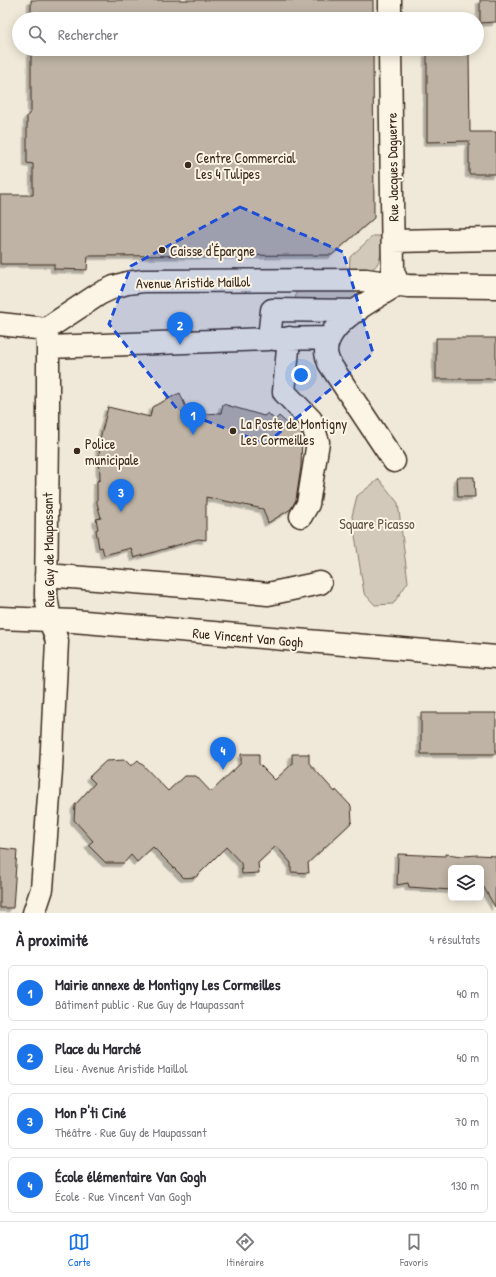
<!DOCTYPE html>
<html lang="fr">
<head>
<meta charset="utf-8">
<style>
	:root { --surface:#fff; --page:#f2f2f3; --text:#2b2b33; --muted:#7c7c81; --line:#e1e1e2; --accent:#1a73e8 }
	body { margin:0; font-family:"Patrick Hand",sans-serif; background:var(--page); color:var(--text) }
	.controls { position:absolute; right:12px; bottom:12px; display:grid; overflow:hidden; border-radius:6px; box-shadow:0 2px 10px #0003 }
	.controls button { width:36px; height:36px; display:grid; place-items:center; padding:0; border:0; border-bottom:1px solid var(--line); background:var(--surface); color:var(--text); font:20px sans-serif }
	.you { position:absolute; left:301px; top:375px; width:14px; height:14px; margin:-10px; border:3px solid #fff; border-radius:50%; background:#1a73e8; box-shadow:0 0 0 6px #1a73e833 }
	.badge { display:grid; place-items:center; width:26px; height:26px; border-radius:50%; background:var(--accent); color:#fff; font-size:13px; font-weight:700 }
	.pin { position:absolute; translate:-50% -33px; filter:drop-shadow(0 1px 2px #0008) }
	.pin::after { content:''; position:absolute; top:21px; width:14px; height:12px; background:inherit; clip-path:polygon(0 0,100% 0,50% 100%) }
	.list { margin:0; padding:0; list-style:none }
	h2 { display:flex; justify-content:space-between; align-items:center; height:52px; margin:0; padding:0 16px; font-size:17px }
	h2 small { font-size:13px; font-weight:400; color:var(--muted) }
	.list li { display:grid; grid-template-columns:26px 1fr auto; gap:12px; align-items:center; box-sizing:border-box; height:56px; margin:0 8px 8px; padding:0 8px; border:1px solid var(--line); border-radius:6px }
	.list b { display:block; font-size:15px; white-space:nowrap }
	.list p { margin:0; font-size:13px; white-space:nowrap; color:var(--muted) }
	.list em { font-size:13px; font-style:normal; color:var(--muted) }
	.icon { flex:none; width:22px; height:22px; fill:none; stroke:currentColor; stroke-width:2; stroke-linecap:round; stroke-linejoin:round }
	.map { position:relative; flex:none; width:496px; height:913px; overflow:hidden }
	.search { position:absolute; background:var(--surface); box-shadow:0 2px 10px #0003; left:12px; right:12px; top:12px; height:44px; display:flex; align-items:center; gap:10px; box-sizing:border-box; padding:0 14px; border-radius:22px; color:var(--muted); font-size:15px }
	.sheet { height:308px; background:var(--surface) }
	nav { display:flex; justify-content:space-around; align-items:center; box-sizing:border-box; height:56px; border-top:1px solid var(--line); background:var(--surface); font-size:11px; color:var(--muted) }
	nav a { display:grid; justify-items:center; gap:2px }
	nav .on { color:var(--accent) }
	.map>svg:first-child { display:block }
	.green { fill:#d2c9ba; stroke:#867a6c }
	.building { fill:#beb3a4; stroke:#3b2a1e; filter:url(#shadow) }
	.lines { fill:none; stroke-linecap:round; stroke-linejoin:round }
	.minor-casing { stroke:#3b2a1e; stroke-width:25 }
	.minor { stroke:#fcf5e5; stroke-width:22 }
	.marked { fill:#1d4ed8; fill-opacity:0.2; stroke:#1d4ed8; stroke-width:3; stroke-dasharray:8 5; stroke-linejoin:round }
	.poi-dot { fill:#3b2a1e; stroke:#fcf5e5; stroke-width:1.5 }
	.labels { text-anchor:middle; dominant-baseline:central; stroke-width:4; stroke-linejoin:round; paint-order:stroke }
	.poi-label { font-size:14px; fill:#3b2a1e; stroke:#fcf5e5; text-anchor:start }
	.street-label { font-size:14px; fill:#3b2a1e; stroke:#fcf5e5 }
	.park-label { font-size:14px; fill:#615245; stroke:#fcf5e5 }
</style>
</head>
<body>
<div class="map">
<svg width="496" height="913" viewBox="0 0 496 913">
	<defs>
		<filter id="shadow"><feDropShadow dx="-3.5" dy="3.5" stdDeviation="0" flood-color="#0004"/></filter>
	</defs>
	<rect width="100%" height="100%" fill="#f0e9d9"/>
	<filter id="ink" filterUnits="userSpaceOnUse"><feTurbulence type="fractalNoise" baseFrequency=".025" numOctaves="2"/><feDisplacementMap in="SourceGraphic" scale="8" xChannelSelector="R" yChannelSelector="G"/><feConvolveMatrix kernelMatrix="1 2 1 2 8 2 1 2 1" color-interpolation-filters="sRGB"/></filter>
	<g filter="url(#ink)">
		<path class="green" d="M373 236H382C382 250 382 268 366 272 361 274 355 274 349 274L350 257Z
			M300 286 365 289V292L351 304 296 301C295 294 296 292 300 286Z
			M379 479 398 503 408 582 393 604 375 605 364 593 352 516 357 496Z"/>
		<path class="building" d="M31 0H373V19H31Z
			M480 0H496V22L480 23Z
			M31 49H373L374 218 332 255 88 256 87 270 54 269V264H0V195H33V164L27 163V116L31 112Z
			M427 53H469L470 132H496V174H469V141L427 142Z
			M436 338H496V379H436Z
			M180 393 189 415 221 413 223 404 264 416 268 413 275 420 279 416 288 424 293 421 302 435 301 467 296 500 291 509 268 523 263 509 206 497V540L198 539 134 558 131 548 104 555 102 547 99 548 96 530 98 529 96 519 101 518 97 503V481L100 480 99 443 108 407 150 417 152 407Z
			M457 477H474L475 497H458Z
			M421 713H496V754H421Z
			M241 754H259V764L275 780 292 764V754H309V763L335 792 336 790 351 806 352 822 308 863 309 873 291 872V863L276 846 258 863 259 873 242 874 241 863 226 847 196 877 184 878 153 847 137 862 131 855 124 863H106L88 845 93 841 74 820 75 805 95 783 89 777 106 761 125 760 131 766 138 760 168 791 184 776H196L211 792 241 763Z
			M0 848 17 850 13 908H0Z
			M398 854 446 856V854L463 856 478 855 496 856 495 907 483 886H481V868H451V890L409 887 408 883 397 885Z"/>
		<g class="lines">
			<defs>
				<path id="minor" d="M390 19V0
					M390 49 393 271 398 284
					M393 241 496 239
					M0 324 46 329 99 294 114 287 127 283 143 281 366 280 408 286 496 287
					M289 338 284 392 311 420 318 442 308 504 301 516
					M274 339 329 338
					M48 347 269 339 272 310 357 311
					M394 461 329 363C328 360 326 355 326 351 327 321 375 299 398 284
					M46 575 197 587 268 594 320 583
					M0 618 73 621 496 657
					M34 913 42 889 51 770 57 641 50 620 46 596 48 434V347L46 329"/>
			</defs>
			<use href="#minor" class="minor-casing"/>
			<use href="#minor" class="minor"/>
		</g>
	</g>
	<path class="marked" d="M240 207 343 252 373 353 266 444 178 410 109 324 131 266Z"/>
	<g class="poi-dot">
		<circle cx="188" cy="165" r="4"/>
		<circle cx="162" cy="250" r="4"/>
		<circle cx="233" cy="431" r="4"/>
		<circle cx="77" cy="451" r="4"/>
	</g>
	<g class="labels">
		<g class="poi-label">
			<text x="196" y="157">Centre Commercial<tspan x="196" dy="16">Les 4 Tulipes</tspan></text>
			<text x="170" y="250">Caisse d'Épargne</text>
			<text x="241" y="423">La Poste de Montigny<tspan x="241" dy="16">Les Cormeilles</tspan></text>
			<text x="85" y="443">Police<tspan x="85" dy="16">municipale</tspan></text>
		</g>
		<g class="street-label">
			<text transform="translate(392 167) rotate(-91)">Rue Jacques Daguerre</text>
			<text transform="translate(193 282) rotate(-1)">Avenue Aristide Maillol</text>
			<text transform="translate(48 550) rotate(-91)">Rue Guy de Maupassant</text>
			<text transform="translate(248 637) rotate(5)">Rue Vincent Van Gogh</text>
		</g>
		<g class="park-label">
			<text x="377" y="523">Square Picasso</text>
		</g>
	</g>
</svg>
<div class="controls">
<button><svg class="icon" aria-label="layers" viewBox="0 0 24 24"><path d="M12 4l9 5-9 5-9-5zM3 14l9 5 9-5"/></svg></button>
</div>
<div class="you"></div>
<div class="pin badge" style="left:193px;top:435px">1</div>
<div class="pin badge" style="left:180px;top:345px">2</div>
<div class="pin badge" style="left:121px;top:512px">3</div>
<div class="pin badge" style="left:223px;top:770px">4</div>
<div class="search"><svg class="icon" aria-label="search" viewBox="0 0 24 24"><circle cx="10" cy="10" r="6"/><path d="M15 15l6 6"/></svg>Rechercher</div>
</div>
<section class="sheet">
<h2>À proximité<small>4 résultats</small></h2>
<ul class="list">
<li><span class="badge">1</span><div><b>Mairie annexe de Montigny Les Cormeilles</b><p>Bâtiment public · Rue Guy de Maupassant</p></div><em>40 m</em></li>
<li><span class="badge">2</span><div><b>Place du Marché</b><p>Lieu · Avenue Aristide Maillol</p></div><em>40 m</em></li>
<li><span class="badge">3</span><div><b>Mon P'ti Ciné</b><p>Théâtre · Rue Guy de Maupassant</p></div><em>70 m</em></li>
<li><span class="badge">4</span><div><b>École élémentaire Van Gogh</b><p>École · Rue Vincent Van Gogh</p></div><em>130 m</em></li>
</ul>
</section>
<nav>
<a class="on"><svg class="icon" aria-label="map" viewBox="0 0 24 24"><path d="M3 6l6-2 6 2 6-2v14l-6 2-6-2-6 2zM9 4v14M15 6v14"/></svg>Carte</a>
<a><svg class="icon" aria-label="directions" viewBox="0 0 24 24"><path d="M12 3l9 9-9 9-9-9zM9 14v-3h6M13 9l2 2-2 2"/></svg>Itinéraire</a>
<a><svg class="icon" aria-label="saved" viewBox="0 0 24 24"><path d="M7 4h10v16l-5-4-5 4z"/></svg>Favoris</a>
</nav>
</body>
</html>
